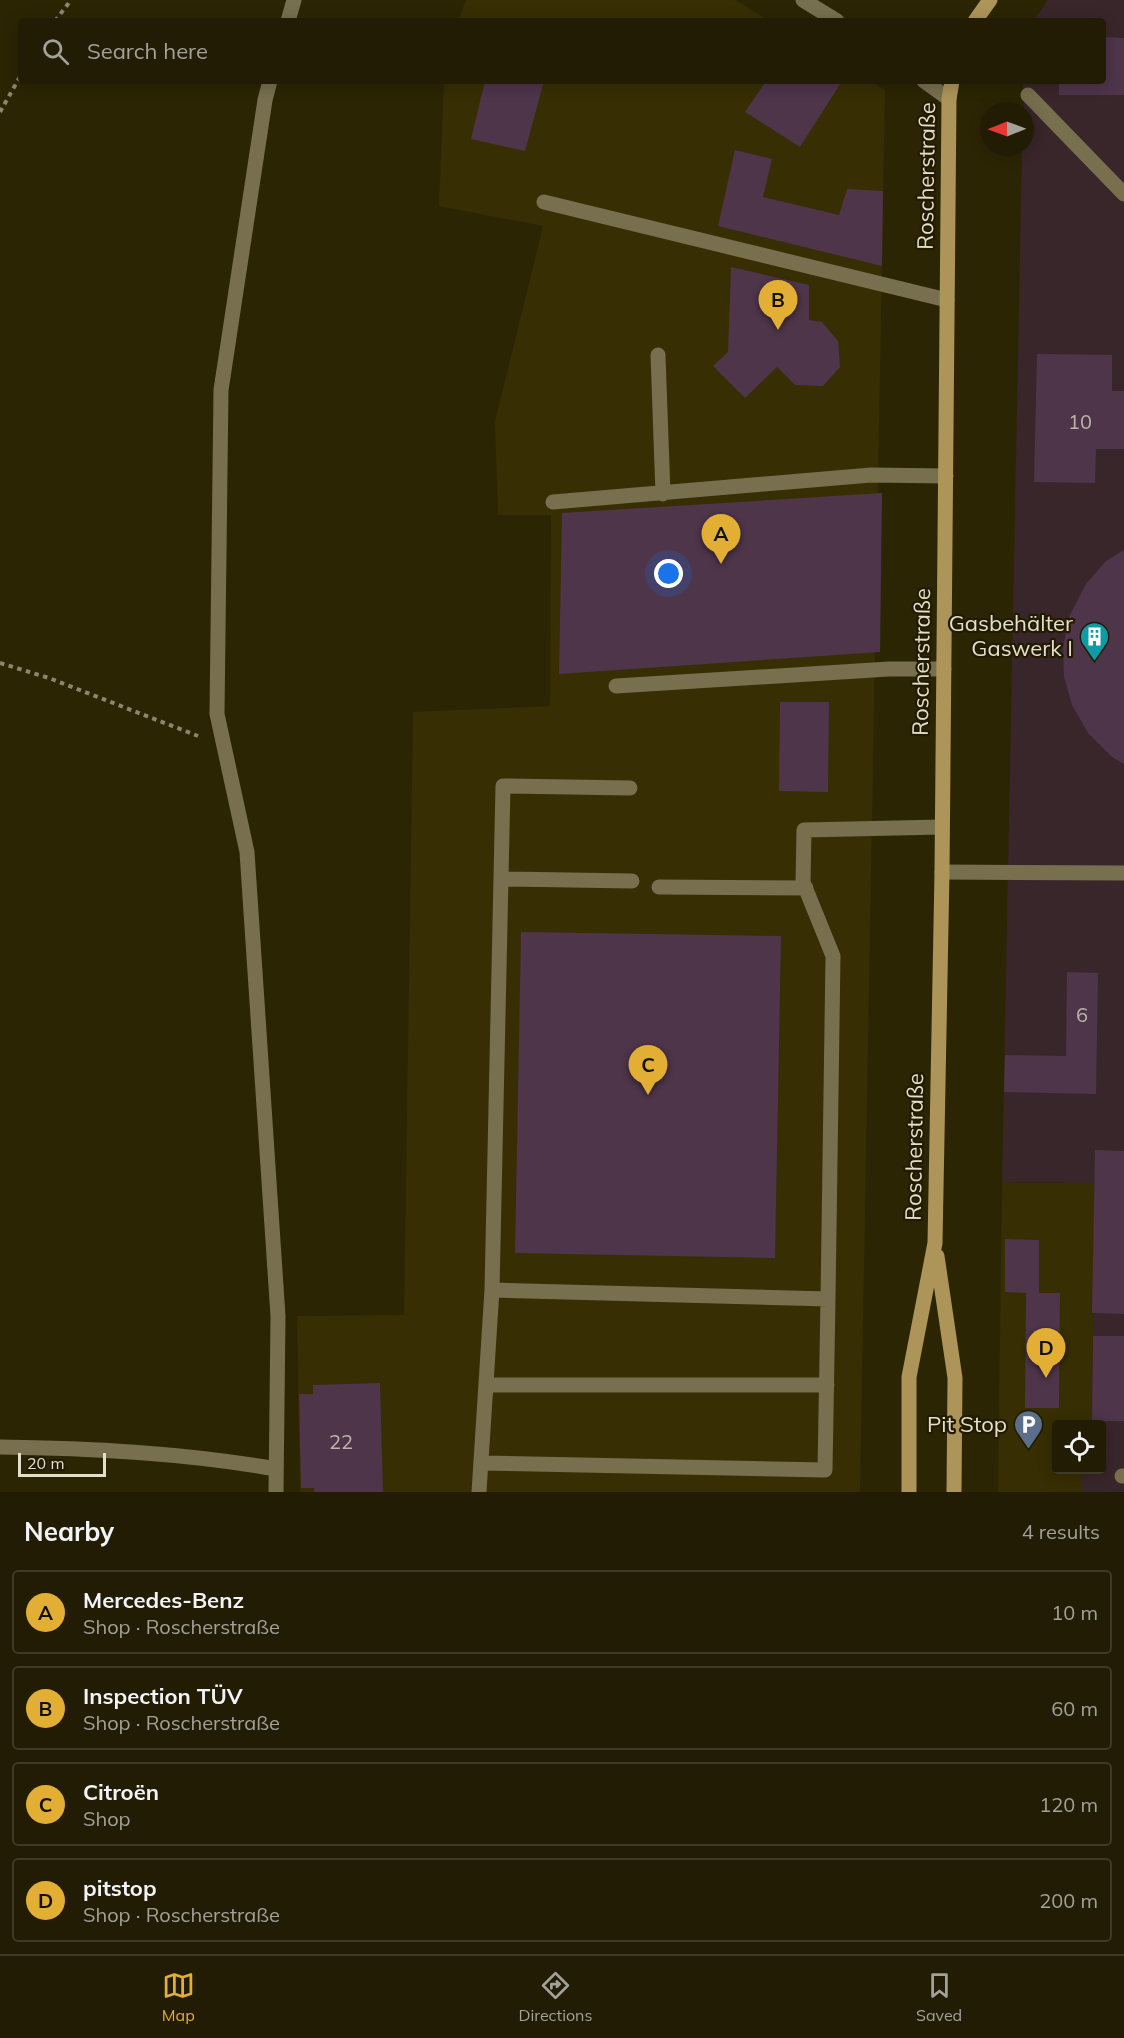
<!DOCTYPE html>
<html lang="en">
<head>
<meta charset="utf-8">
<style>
	:root { --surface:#211c03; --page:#2d2912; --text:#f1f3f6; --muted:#a2a19a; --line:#3e3a25; --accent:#e2af34 }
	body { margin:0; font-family:Mulish,sans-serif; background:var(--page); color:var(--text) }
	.controls { position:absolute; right:18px; bottom:18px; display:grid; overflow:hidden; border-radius:6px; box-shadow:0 3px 15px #0003 }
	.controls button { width:54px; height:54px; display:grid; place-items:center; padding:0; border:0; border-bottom:2px solid var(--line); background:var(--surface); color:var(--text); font:30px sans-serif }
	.compass { position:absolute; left:980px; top:102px; width:54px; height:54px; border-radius:50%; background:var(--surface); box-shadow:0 3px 15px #0003; rotate:269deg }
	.scale { position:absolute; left:18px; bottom:15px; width:88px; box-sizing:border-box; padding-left:6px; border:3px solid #e3dfcd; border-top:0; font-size:16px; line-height:21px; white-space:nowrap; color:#e3dfcd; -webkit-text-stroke:4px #221b00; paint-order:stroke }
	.you { position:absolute; left:669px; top:574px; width:21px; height:21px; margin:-15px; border:4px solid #fff; border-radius:50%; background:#1a73e8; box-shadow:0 0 0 9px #1a73e833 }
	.badge { display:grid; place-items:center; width:39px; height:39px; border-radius:50%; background:var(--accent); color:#111; font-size:20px; font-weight:700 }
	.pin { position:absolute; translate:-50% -50px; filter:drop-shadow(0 2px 3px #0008) }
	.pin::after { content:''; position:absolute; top:32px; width:21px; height:18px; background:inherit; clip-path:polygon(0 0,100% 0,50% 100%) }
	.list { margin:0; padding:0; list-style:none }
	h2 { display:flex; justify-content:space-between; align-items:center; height:78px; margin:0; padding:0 24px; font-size:26px }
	h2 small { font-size:20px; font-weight:400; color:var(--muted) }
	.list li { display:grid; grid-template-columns:39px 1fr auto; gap:18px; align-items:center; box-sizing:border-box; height:84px; margin:0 12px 12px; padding:0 12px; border:2px solid var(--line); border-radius:6px }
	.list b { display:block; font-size:22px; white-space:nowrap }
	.list p { margin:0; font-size:20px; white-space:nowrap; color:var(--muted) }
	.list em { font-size:20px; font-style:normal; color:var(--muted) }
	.icon { flex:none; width:33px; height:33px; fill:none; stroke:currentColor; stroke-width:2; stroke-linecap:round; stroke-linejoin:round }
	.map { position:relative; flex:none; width:1124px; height:1492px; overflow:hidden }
	.search { position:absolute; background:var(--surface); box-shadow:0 3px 15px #0003; left:18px; right:18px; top:18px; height:66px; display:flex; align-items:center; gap:15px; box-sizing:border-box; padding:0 21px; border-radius:6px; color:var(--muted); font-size:22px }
	.sheet { height:462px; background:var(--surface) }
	nav { display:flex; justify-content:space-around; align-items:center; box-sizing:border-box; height:84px; border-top:2px solid var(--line); background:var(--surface); font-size:16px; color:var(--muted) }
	nav a { display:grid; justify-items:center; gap:3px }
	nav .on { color:var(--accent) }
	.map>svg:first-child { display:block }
	.built { fill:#372e03 }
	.industrial { fill:#39262a }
	.building { fill:#4e354a }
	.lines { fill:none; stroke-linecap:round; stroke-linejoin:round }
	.path { stroke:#8b866d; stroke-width:4; stroke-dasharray:4.5 4.5; stroke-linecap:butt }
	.minor { stroke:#776f4e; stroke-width:15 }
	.major { stroke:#ad9458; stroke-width:15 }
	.labels { text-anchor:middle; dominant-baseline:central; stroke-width:4.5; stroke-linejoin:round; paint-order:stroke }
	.number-label { font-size:20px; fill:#beb4ac }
	.street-label { font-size:22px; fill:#e3dfcd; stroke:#221b00 }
	.poi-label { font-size:22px; fill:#e3dfcd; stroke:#221b00; text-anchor:end }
</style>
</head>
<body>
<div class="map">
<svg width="1124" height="1492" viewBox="0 0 1124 1492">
	<rect width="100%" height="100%" fill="#2c2504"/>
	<path class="built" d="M466 0H735L770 21H458Z
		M444 81H870L885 90 860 1492H300L297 1316 404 1315 413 712 550 706 551 515H498L495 422 543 226 439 206Z
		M1002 1182 1095 1183 1092 1421 1082 1420V1424H1056V1470H1081V1492H998Z"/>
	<path class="industrial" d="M1048 0H1124V1492H1081V1470H1102V1424H1082V1420H1092L1095 1183 1002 1182 1022 147H1025L1023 81H1103V21H1033Z"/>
	<path class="building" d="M1103 37 1124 38V95H1059V81H1103Z
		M485 81H544L525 151 471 139Z
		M766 81H842L800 147 745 112Z
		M735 150 772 159 763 197 839 215 847 189 883 191 882 266 718 226Z
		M731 267 809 285V320L822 322 838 341 840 367 823 386 795 385 777 367 745 398 713 366 728 352Z
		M1037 354 1112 355V391H1124V449H1096L1095 483 1034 482Z
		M882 493 880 652 559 674 562 513Z
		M1124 550V764L1112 757 1088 733 1072 705 1064 677 1063 647 1069 617 1086 584 1106 561Z
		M780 702H829L828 792 779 791Z
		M521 932 781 936 775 1258 515 1253Z
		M1067 972 1098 973 1096 1094 1004 1092 1005 1055 1066 1056Z
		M1095 1150 1124 1151V1314L1092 1313Z
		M1005 1239 1039 1240V1293H1060L1059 1408H1025L1026 1293 1005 1292Z
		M1093 1336H1124V1421H1092Z
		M380 1383 383 1492H314V1488H301L299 1394H313V1385Z"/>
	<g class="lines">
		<path class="path" d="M55 21 71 0
			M0 112 21 75
			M0 663 49 678 198 736"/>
		<path class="minor" d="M803 0 837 21
			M288 21 294 0
			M270 81 265 100 221 390 217 714 247 852 278 1316 276 1492
			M924 81 949 99
			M1028 95 1124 194
			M544 202 947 300
			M658 355 663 494
			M553 502 871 475 946 476
			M616 686 889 669H944
			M942 872 1124 873
			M501 879 632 881
			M659 887 806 888
			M492 1290 503 786 630 788
			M486 1385H827
			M0 1447C92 1448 185 1453 276 1469
			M481 1463 825 1470 828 1299
			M1122 1476H1124
			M479 1492 492 1290 828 1299 833 956 803 882 804 830 942 827"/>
		<path class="major" d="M975 21 990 0
			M937 1256 955 1378 954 1492
			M909 1492V1377L935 1243 942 872 949 99 952 81"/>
	</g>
	<defs>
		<symbol id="building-pin" viewBox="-11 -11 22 30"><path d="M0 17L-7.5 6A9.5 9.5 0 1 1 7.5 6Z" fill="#0f9aa8" stroke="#221b00"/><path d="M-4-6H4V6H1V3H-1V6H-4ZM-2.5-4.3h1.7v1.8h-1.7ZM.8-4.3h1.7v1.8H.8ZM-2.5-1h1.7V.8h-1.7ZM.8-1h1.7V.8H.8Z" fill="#fff"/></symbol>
		<symbol id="parking-pin" viewBox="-11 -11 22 30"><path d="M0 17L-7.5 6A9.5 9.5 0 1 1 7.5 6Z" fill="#5c6f8a" stroke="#221b00"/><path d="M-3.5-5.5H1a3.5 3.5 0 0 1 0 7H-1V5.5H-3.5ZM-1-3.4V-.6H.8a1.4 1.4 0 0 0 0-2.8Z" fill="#fff"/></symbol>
	</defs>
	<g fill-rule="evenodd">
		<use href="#building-pin" x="1078" y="620" width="33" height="45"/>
		<use href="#parking-pin" x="1012" y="1408" width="33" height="45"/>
	</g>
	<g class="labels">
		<g class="number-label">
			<text x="1080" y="421">10</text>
			<text x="1082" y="1014">6</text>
			<text x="341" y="1441">22</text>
		</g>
		<g class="street-label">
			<text transform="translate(926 176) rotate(-89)">Roscherstraße</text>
			<text transform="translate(921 662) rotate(-89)">Roscherstraße</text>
			<text transform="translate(914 1147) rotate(-89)">Roscherstraße</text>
		</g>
		<g class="poi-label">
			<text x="1073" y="623">Gasbehälter<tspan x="1073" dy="25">Gaswerk I</tspan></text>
			<text x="1007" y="1424">Pit Stop</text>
		</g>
	</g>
</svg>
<div class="controls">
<button><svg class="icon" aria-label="locate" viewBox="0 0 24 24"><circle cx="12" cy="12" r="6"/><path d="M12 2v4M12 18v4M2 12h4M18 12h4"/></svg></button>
</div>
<svg class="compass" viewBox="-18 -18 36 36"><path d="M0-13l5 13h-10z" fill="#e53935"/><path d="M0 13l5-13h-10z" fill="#a2a19a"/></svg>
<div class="scale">20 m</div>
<div class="you"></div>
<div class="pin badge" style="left:721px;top:564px">A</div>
<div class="pin badge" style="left:778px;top:330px">B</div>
<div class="pin badge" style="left:648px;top:1095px">C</div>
<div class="pin badge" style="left:1046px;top:1378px">D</div>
<div class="search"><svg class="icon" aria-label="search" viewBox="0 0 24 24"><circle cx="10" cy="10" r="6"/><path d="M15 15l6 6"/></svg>Search here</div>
</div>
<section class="sheet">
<h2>Nearby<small>4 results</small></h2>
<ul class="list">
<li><span class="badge">A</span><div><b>Mercedes-Benz</b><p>Shop · Roscherstraße</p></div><em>10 m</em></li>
<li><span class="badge">B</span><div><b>Inspection TÜV</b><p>Shop · Roscherstraße</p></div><em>60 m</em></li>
<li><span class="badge">C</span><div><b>Citroën</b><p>Shop</p></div><em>120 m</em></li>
<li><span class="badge">D</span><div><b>pitstop</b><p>Shop · Roscherstraße</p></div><em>200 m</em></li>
</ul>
</section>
<nav>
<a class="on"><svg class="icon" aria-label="map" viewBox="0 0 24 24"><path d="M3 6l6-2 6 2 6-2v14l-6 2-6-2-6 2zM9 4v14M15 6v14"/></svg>Map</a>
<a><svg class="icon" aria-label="directions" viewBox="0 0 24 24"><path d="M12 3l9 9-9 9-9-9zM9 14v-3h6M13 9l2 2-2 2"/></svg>Directions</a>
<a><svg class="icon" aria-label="saved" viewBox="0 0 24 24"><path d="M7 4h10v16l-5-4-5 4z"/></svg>Saved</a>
</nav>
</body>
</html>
